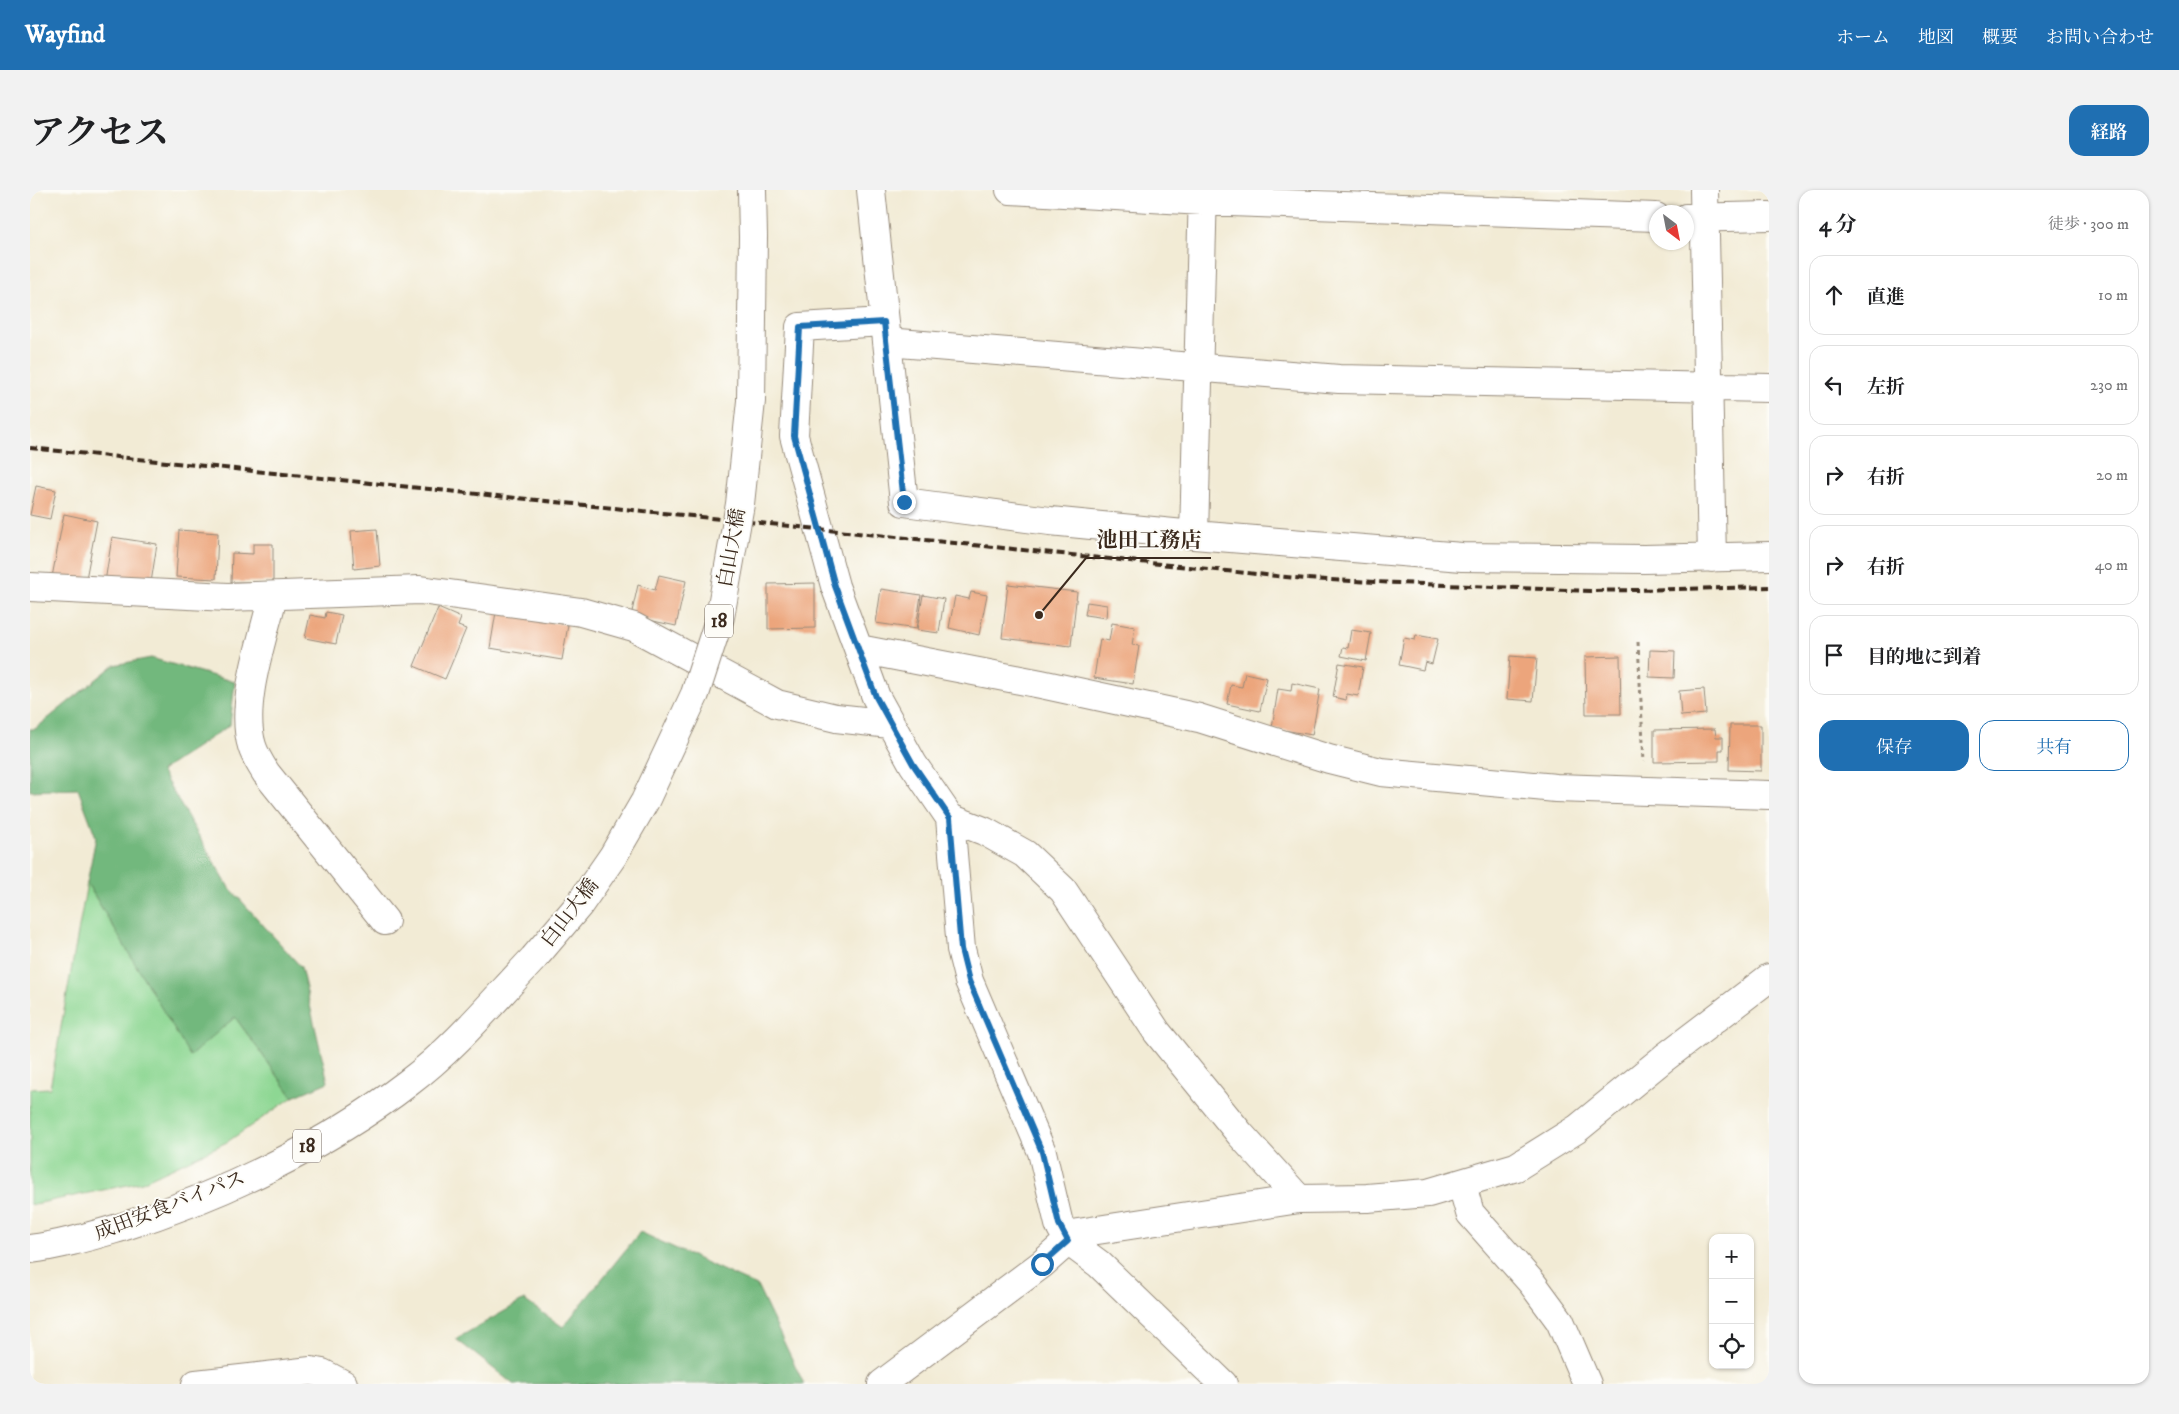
<!DOCTYPE html>
<html lang="ja">
<head>
<meta charset="utf-8">
<style>
	:root { --surface:#fff; --page:#f2f2f2; --text:#202124; --muted:#757577; --line:#e0e0e0; --accent:#1f6fb2 }
	body { margin:0; font-family:"IM FELL DW Pica","Noto Serif JP",serif; background:var(--page); color:var(--text) }
	.controls { position:absolute; right:15px; bottom:15px; display:grid; overflow:hidden; border-radius:10px; box-shadow:0 1px 4px #0004 }
	.controls button { width:45px; height:45px; display:grid; place-items:center; padding:0; border:0; border-bottom:1px solid var(--line); background:var(--surface); color:var(--text); font:25px sans-serif }
	.compass { position:absolute; left:1619px; top:15px; width:45px; height:45px; border-radius:50%; background:var(--surface); box-shadow:0 1px 4px #0004; rotate:148deg }
	.stop { position:absolute; width:15px; height:15px; margin:-11px; border:4px solid #1f6fb2; border-radius:50%; background:#fff }
	.stop.end { background:#1f6fb2; border-color:#fff; box-shadow:0 1px 5px #0008 }
	.list { margin:0; padding:0; list-style:none }
	h2 { display:flex; justify-content:space-between; align-items:center; height:65px; margin:0; padding:0 20px; font-size:21px }
	h2 small { font-size:16px; font-weight:400; color:var(--muted) }
	.list li { display:grid; grid-template-columns:32px 1fr auto; gap:15px; align-items:center; box-sizing:border-box; height:80px; margin:0 10px 10px; padding:0 10px; border:1px solid var(--line); border-radius:15px }
	.list b { display:block; font-size:19px; white-space:nowrap }
	.list em { font-size:16px; font-style:normal; color:var(--muted) }
	.actions { display:flex; gap:10px; padding:15px 20px }
	.actions a { flex:1; padding:11px 0; border:1px solid var(--accent); border-radius:15px; text-align:center; font-size:18px; color:var(--accent) }
	.actions .main { background:var(--accent); color:#fff }
	.icon { flex:none; width:28px; height:28px; fill:none; stroke:currentColor; stroke-width:2; stroke-linecap:round; stroke-linejoin:round }
	.map { position:relative; flex:none; width:1739px; height:1194px; overflow:hidden; border-radius:15px }
	header { display:flex; align-items:center; gap:30px; box-sizing:border-box; height:70px; padding:0 25px; background:var(--accent); color:#fff }
	header strong { font-size:24px }
	nav { display:flex; gap:28px; margin-inline-start:auto; font-size:18px }
	.intro { display:flex; align-items:center; justify-content:space-between; box-sizing:border-box; height:120px; padding:0 30px }
	h1 { margin:0; font-size:35px }
	.button { padding:12px 22px; border-radius:15px; background:var(--accent); color:#fff; font-size:18px; font-weight:700 }
	main { display:flex; gap:30px; padding:0 30px }
	aside { flex:1; background:var(--surface); border-radius:15px; box-shadow:0 1px 4px #0004 }
	.map>svg:first-child { display:block }
	.green { fill:#8dd793; stroke:#648058 }
	.forest { fill:#72b87d; stroke:#56714e }
	.building { fill:#eca57c }
	.lines { fill:none; stroke-linecap:round; stroke-linejoin:round }
	.minor-casing { stroke:#968a7a; stroke-width:30 }
	.primary-casing { stroke:#968a7a; stroke-width:30 }
	.path { stroke:#968a7a; stroke-width:3; stroke-dasharray:4 4; stroke-linecap:butt }
	.minor { stroke:#fff; stroke-width:28 }
	.primary { stroke:#fff; stroke-width:28 }
	.rail { stroke:#3b2a1e; stroke-width:4; stroke-dasharray:8 4; stroke-linecap:butt }
	.primary-bridge-casing { stroke:#968a7a; stroke-width:30; stroke-linecap:butt }
	.primary-bridge { stroke:#fff; stroke-width:28 }
	.route { stroke:#1f6fb2; stroke-width:6 }
	.labels { text-anchor:middle; dominant-baseline:central; stroke-width:4; stroke-linejoin:round; paint-order:stroke }
	.shield { fill:#fdfcf7; stroke:#75695f; stroke-width:1 }
	.shield-label { font-size:19px; font-weight:bold; fill:#3b2a1e }
	.street-label { font-size:20px; fill:#3b2a1e; stroke:#fdfcf7 }
	.leader { fill:none; stroke:#3b2a1e; stroke-width:2 }
	.callout-dot { fill:#3b2a1e; stroke:#fdfcf7; stroke-width:2 }
	.callout-label { font-size:21px; text-anchor:middle; font-weight:bold; fill:#3b2a1e; stroke:#fdfcf7; stroke-width:4; stroke-linejoin:round; paint-order:stroke }
</style>
</head>
<body>
<header>
<strong>Wayfind</strong>
<nav><a>ホーム</a><a>地図</a><a>概要</a><a>お問い合わせ</a></nav>
</header>
<div class="intro"><h1>アクセス</h1><a class="button">経路</a></div>
<main>
<div class="map">
<svg width="1739" height="1194" viewBox="0 0 1739 1194">
	<rect width="100%" height="100%" fill="#fdfcf7"/>
	<filter id="ink" filterUnits="userSpaceOnUse"><feTurbulence type="fractalNoise" baseFrequency=".02" numOctaves="2"/><feDisplacementMap in="SourceGraphic" scale="10" xChannelSelector="R" yChannelSelector="G"/><feConvolveMatrix kernelMatrix="1 2 1 2 8 2 1 2 1" color-interpolation-filters="sRGB"/></filter>
	<filter id="wash" filterUnits="userSpaceOnUse"><feTurbulence type="fractalNoise" baseFrequency=".0096" numOctaves="4" result="noise"/><feDisplacementMap in="SourceGraphic" scale="20" xChannelSelector="R" yChannelSelector="G"/><feGaussianBlur stdDeviation="1.12" result="paint"/><feColorMatrix in="noise" values="0 0 0 0 0 0 0 0 0 0 0 0 0 0 0 0 0 1.4 0 .05"/><feComposite in="paint" operator="in"/></filter>
	<g filter="url(#wash)">
		<rect width="100%" height="100%" fill="#f2ebd5"/>
		<path class="green" d="M57 693 160 865 205 827 263 907 197 952 112 992 0 1015V899L20 898Z"/>
		<path class="forest" d="M121 468 205 492 200 535 131 581 198 696 271 777 298 892 263 907 205 827 160 866 57 693 66 647 48 599 0 601V539H5L84 475Z
			M610 1042 727 1096 774 1194H483L426 1149 494 1110 533 1137Z"/>
		<g id="blocks">
			<path class="building" d="M6 296 26 300 20 329 0 325Z
				M34 324 67 331 55 394 22 387Z
				M347 339 350 376 324 379 321 341Z
				M149 340 188 343 186 389 146 387Z
				M82 347 127 354 120 399 75 392Z
				M223 354H243V392H201L202 363 223 364Z
				M629 385 656 391 646 436 601 426 608 395 625 400Z
				M785 393V438L738 439V394Z
				M978 394 1047 402 1041 456 972 448Z
				M851 399 891 405 886 439 846 433Z
				M941 402 957 405 949 445 919 438 925 406 939 409Z
				M893 405 914 409 909 443 887 440Z
				M1057 412 1077 415 1076 428 1055 425Z
				M408 418 431 428 428 436 436 439 415 489 384 476Z
				M296 422 312 425 306 454 275 448 280 425 295 428Z
				M466 422 538 435 532 470 460 458Z
				M1082 433 1105 437 1102 455 1109 456 1103 494 1064 488 1070 449 1079 451Z
				M1321 440 1341 443 1336 471 1311 466 1313 457 1318 458Z
				M1386 445 1408 449 1402 474 1395 472 1393 480 1369 475 1374 448 1385 450Z
				M1620 460 1645 461 1644 488 1619 487Z
				M1480 466 1507 468 1503 511 1477 509Z
				M1590 466 1591 524H1556L1555 467Z
				M1309 473 1333 477 1328 506 1317 504 1316 510 1303 507Z
				M1215 483 1237 488 1230 521 1197 514 1201 495 1212 497Z
				M1262 493 1290 499 1282 545 1242 538 1248 499 1261 501Z
				M1674 499 1676 524 1651 526 1649 501Z
				M1700 535H1731V581L1699 580Z
				M1685 539 1686 547H1693V560H1689V571L1624 572V540Z"/>
		</g>
	</g>
	<g filter="url(#ink)">
		<use href="#blocks" fill-opacity="0" stroke="#968a7a" stroke-width="1"/>
		<g class="lines">
			<defs>
				<path id="minor" d="M841 0 874 312 1020 331 1164 345 1432 367 1614 369 1739 366
					M980 0 1173 11 1626 27
					M1674 0 1682 368
					M1656 28 1739 26
					M857 152 1309 189 1739 198
					M1164 345 1173 0
					M0 397 198 407 390 400 551 422 604 437 747 514 806 528 860 534
					M243 406C233 449 209 514 222 556 225 566 231 575 236 583L355 731
					M829 459 1011 494 1169 528 1299 569 1351 582 1526 598 1739 605
					M920 628 954 641 995 664 1033 700 1127 842 1210 944 1269 1009
					M1432 995 1440 1023 1502 1093 1530 1131 1557 1194
					M1035 1045 1269 1009 1337 1008 1398 1003 1486 977 1547 939 1634 868 1739 788
					M1038 1051 1069 1074 1193 1194
					M166 1194 281 1181 292 1183 313 1194
					M852 1194 1012 1074 1038 1051 1029 1034 1012 962 939 791 931 759 920 628 883 574 846 507 805 396 764 246 770 137 854 132"/>
				<path id="primary" d="M722 0 723 47
					M0 1059C32 1055 61 1046 92 1037 190 1006 296 956 378 893 425 858 464 810 504 768"/>
			</defs>
			<use href="#minor" class="minor-casing"/>
			<use href="#primary" class="primary-casing"/>
			<path class="path" d="M1608 452 1614 572"/>
			<use href="#minor" class="minor"/>
			<use href="#primary" class="primary"/>
			<path class="rail" d="M0 258 1275 389 1560 401 1739 397"/>
			<defs>
				<path id="primary-bridge" d="M504 768 549 715 583 666 615 611 665 504 690 427 710 314 721 211 723 47"/>
			</defs>
			<use href="#primary-bridge" class="primary-bridge-casing"/>
			<use href="#primary-bridge" class="primary-bridge"/>
		</g>
	</g>
	<g class="lines" filter="url(#ink)">
		<path class="route" d="M874 312 854 132 770 137 764 246 805 396 846 507 883 574 920 628 931 759 939 791 1012 962 1029 1034 1038 1051 1012 1074"/>
	</g>
	<g class="labels">
		<g class="shield">
			<rect x="675" y="414.5" width="28" height="33" rx="4"/>
			<rect x="263" y="939.5" width="28" height="33" rx="4"/>
		</g>
		<g class="shield-label">
			<text x="689" y="431">18</text>
			<text x="277" y="956">18</text>
		</g>
		<g class="street-label">
			<text transform="translate(702 358) rotate(-80)">白山大橋</text>
			<text transform="translate(540 723) rotate(-52)">白山大橋</text>
			<text transform="translate(140 1016) rotate(-21)">成田安食バイパス</text>
		</g>
	</g>
	<path class="leader" d="M1009 425L1056 368H1181"/>
	<circle class="callout-dot" cx="1009" cy="425" r="5"/>
	<g class="callout-label">
		<text x="1119" y="357">池田工務店</text>
	</g>
</svg>
<div class="controls">
<button>+</button>
<button>−</button>
<button><svg class="icon" aria-label="locate" viewBox="0 0 24 24"><circle cx="12" cy="12" r="6"/><path d="M12 2v4M12 18v4M2 12h4M18 12h4"/></svg></button>
</div>
<svg class="compass" viewBox="-18 -18 36 36"><path d="M0-13l5 13h-10z" fill="#e53935"/><path d="M0 13l5-13h-10z" fill="#757577"/></svg>
<div class="stop" style="left:1012px;top:1074px"></div>
<div class="stop end" style="left:874px;top:312px"></div>
</div>
<aside>
<h2>4 分<small>徒歩 · 300 m</small></h2>
<ul class="list">
<li><svg class="icon" aria-label="ahead" viewBox="0 0 24 24"><path d="M12 20V5M6 11l6-6 6 6"/></svg><div><b>直進</b></div><em>10 m</em></li>
<li><svg class="icon" aria-label="left" viewBox="0 0 24 24"><path d="M17 20v-9H6M10 6l-5 5 5 5"/></svg><div><b>左折</b></div><em>230 m</em></li>
<li><svg class="icon" aria-label="right" viewBox="0 0 24 24"><path d="M7 20v-9h11M14 6l5 5-5 5"/></svg><div><b>右折</b></div><em>20 m</em></li>
<li><svg class="icon" aria-label="right" viewBox="0 0 24 24"><path d="M7 20v-9h11M14 6l5 5-5 5"/></svg><div><b>右折</b></div><em>40 m</em></li>
<li><svg class="icon" aria-label="arrive" viewBox="0 0 24 24"><path d="M6 21V4h12l-3 4 3 4H6"/></svg><div><b>目的地に到着</b></div></li>
</ul>
<div class="actions"><a class="main">保存</a><a>共有</a></div>
</aside>
</main>
</body>
</html>
